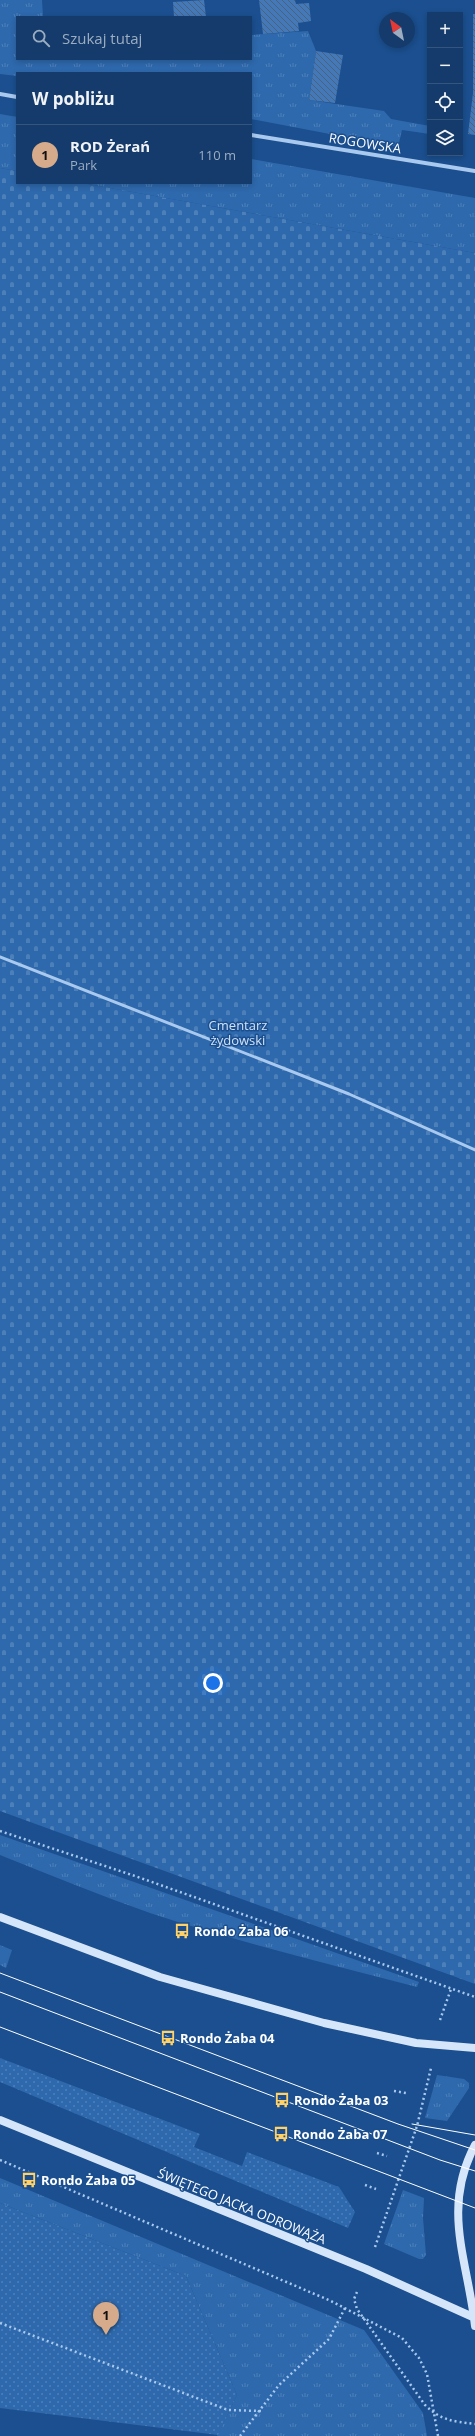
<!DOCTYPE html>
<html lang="pl">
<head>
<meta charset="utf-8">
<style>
	:root { --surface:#143b6b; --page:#1d4271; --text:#f1f3f6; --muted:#9dadc1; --line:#33557e; --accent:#d6ab8b }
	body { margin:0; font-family:"Open Sans",sans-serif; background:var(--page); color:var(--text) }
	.controls { position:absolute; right:12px; top:12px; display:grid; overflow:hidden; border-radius:0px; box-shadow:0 2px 6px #0003 }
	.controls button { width:36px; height:36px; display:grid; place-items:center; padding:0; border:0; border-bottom:1px solid var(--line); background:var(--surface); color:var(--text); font:20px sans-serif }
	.compass { position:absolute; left:379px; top:12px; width:36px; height:36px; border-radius:50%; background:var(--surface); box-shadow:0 2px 6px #0003; rotate:327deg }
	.you { position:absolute; left:213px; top:1683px; width:14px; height:14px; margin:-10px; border:3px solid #fff; border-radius:50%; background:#1a73e8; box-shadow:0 0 0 6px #1a73e833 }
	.badge { display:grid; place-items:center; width:26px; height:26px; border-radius:50%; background:var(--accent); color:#111; font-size:13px; font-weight:700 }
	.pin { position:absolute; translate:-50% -33px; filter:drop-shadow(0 1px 2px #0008) }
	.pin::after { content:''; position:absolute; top:21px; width:14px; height:12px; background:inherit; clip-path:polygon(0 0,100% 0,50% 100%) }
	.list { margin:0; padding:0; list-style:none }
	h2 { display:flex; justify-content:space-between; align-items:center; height:52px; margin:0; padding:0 16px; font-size:17px }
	h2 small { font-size:13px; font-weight:400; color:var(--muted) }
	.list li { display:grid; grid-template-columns:26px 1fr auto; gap:12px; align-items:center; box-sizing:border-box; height:60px; padding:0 16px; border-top:1px solid var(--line) }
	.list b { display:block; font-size:15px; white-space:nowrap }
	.list p { margin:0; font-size:13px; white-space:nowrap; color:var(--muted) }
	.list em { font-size:13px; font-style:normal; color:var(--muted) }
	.icon { flex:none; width:22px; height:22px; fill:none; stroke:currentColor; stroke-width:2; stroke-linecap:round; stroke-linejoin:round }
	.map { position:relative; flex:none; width:475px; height:2436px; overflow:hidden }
	.search { position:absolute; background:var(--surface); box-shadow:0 2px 6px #0003; left:16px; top:16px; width:236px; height:44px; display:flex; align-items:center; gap:10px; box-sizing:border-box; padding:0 14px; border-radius:0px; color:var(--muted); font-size:15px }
	.panel { position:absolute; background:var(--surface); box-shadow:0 2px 6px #0003; left:16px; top:72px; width:236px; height:112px; border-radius:0px }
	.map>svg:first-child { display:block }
	.grass { fill:url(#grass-tufts) }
	.cemetery { fill:url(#cemetery-stones) }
	.garden { fill:url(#garden-dots) }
	.building { fill:url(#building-back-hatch) }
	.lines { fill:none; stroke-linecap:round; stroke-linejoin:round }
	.path { stroke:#a9c9ee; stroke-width:2.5; stroke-dasharray:2 3; stroke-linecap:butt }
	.service { stroke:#a9c9ee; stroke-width:3 }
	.minor { stroke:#a9c9ee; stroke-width:4 }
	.secondary { stroke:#d6e6fa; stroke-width:8 }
	.tram { stroke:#fff; stroke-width:1 }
	.labels { text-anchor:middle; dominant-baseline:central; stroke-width:3; stroke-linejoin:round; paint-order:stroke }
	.street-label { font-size:13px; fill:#fff; stroke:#1b4f8f }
	.park-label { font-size:13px; fill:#cfe3fa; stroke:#1b4f8f }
	.poi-label { font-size:13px; font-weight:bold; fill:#fff; stroke:#1b4f8f; text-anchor:start }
</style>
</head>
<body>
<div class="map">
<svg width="475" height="2436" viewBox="0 0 475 2436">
	<defs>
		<pattern id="grass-tufts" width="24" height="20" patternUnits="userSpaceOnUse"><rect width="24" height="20" fill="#2e69ad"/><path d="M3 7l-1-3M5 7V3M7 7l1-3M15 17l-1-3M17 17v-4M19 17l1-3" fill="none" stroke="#4d80b9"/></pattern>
		<pattern id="cemetery-stones" width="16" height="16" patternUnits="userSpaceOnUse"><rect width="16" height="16" fill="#2e69ad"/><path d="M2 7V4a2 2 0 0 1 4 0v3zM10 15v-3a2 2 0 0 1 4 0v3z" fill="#4d80b9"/></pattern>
		<pattern id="garden-dots" width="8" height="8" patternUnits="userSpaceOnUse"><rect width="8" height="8" fill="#2e69ad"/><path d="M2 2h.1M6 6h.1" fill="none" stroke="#4d80b9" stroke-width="1.8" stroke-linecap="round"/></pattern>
		<pattern id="building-back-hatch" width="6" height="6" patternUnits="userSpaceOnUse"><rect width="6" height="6" fill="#4478b7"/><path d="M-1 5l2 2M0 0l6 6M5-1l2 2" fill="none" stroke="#486282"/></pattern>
	</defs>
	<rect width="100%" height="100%" fill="#1b4f8f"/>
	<path class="grass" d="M0 0H42L43 17H17V59H251V35L308 31 316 51 309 100 384 111 391 119 430 126V134L402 130 398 147 251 119V73H17V76L0 74Z
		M0 114 17 117V171L0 168Z
		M251 159 475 198V253L82 183H251Z
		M0 1835 419 1982 417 1987C328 1964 238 1942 150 1913 99 1895 50 1875 0 1855Z
		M0 1945 12 1950 6 1968 0 1965Z
		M437 2075 464 2079 469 2083V2088L447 2121 425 2118Z
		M0 2178 364 2330 423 2413 427 2436H217L237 2395 186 2276 0 2203Z
		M403 2190 424 2198 423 2218 426 2255 423 2259H419L384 2244Z"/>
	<path class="cemetery" d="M0 168 17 171V183H82L475 253V1984L0 1811Z"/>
	<path class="garden" d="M0 2058 200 2134 194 2147 242 2166 247 2152 339 2187 355 2212 348 2228 0 2082Z
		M0 2203 186 2276 237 2395 218 2435 0 2408Z"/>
	<path class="building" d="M204 0 206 17H174L173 2Z
		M259 0H295L296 4 309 3 311 21 298 23 299 31 263 34Z
		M473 14H475V135L468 134 473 93Z
		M316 51 343 55 335 103 309 100Z"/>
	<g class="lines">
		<path class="path" d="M0 1831 135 1876 475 1997
			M440 2020 451 1989
			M394 2091 406 2093
			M377 2153 387 2156
			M0 2160 331 2301 402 2338 419 2358 427 2374 438 2436
			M365 2185 376 2189
			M375 2247 417 2126 431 2068
			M357 2292 354 2299 357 2309 425 2405C442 2421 452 2421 475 2424
			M0 2323 228 2410 261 2411
			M240 2436 279 2385 329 2339 345 2308"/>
		<path class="service" d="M0 957 349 1094 475 1150"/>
		<path class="minor" d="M0 94 17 97
			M251 135 475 171"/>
		<path class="secondary" d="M0 1917 160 1977 324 2023 416 2043 475 2048
			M0 2120 366 2269 475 2318
			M475 2145C441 2209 468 2261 475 2326"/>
		<path class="tram" d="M0 1973 398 2124 475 2150
			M0 1992 440 2160 475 2171
			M0 2027 475 2208
			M412 2124 475 2135"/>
	</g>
	<defs>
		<symbol id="bus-bare" viewBox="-9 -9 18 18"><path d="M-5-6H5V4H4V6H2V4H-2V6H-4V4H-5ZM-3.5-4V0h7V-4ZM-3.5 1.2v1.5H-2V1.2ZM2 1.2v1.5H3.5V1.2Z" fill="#ffd166" stroke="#1b4f8f" stroke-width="2.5" paint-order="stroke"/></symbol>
	</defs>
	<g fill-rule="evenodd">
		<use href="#bus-bare" x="171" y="1920" width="22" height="22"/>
		<use href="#bus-bare" x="157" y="2027" width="22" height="22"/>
		<use href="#bus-bare" x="271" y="2089" width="22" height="22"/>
		<use href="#bus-bare" x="270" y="2123" width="22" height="22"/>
		<use href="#bus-bare" x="18" y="2169" width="22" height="22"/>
	</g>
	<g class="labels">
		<g class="street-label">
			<text transform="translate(365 143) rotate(9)">ROGOWSKA</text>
			<text transform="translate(242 2206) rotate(22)">ŚWIĘTEGO JACKA ODROWĄŻA</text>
		</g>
		<g class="park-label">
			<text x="238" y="1025">Cmentarz<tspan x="238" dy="15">żydowski</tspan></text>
		</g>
		<g class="poi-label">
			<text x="194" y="1931">Rondo Żaba 06</text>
			<text x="180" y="2038">Rondo Żaba 04</text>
			<text x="294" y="2100">Rondo Żaba 03</text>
			<text x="293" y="2134">Rondo Żaba 07</text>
			<text x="41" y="2180">Rondo Żaba 05</text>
		</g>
	</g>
</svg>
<div class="controls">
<button>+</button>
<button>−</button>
<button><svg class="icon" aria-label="locate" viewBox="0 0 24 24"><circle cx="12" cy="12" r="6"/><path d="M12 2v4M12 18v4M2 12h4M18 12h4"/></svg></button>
<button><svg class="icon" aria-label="layers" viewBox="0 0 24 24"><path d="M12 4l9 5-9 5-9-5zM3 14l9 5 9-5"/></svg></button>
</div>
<svg class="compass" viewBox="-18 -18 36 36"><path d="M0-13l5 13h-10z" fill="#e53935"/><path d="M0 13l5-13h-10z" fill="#9dadc1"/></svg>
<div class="you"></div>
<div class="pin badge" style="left:106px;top:2335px">1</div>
<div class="search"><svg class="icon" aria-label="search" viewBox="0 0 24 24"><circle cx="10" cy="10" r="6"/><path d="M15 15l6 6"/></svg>Szukaj tutaj</div>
<section class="panel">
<h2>W pobliżu<small></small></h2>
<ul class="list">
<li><span class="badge">1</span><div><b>ROD Żerań</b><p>Park</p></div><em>110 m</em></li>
</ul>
</section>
</div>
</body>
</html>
